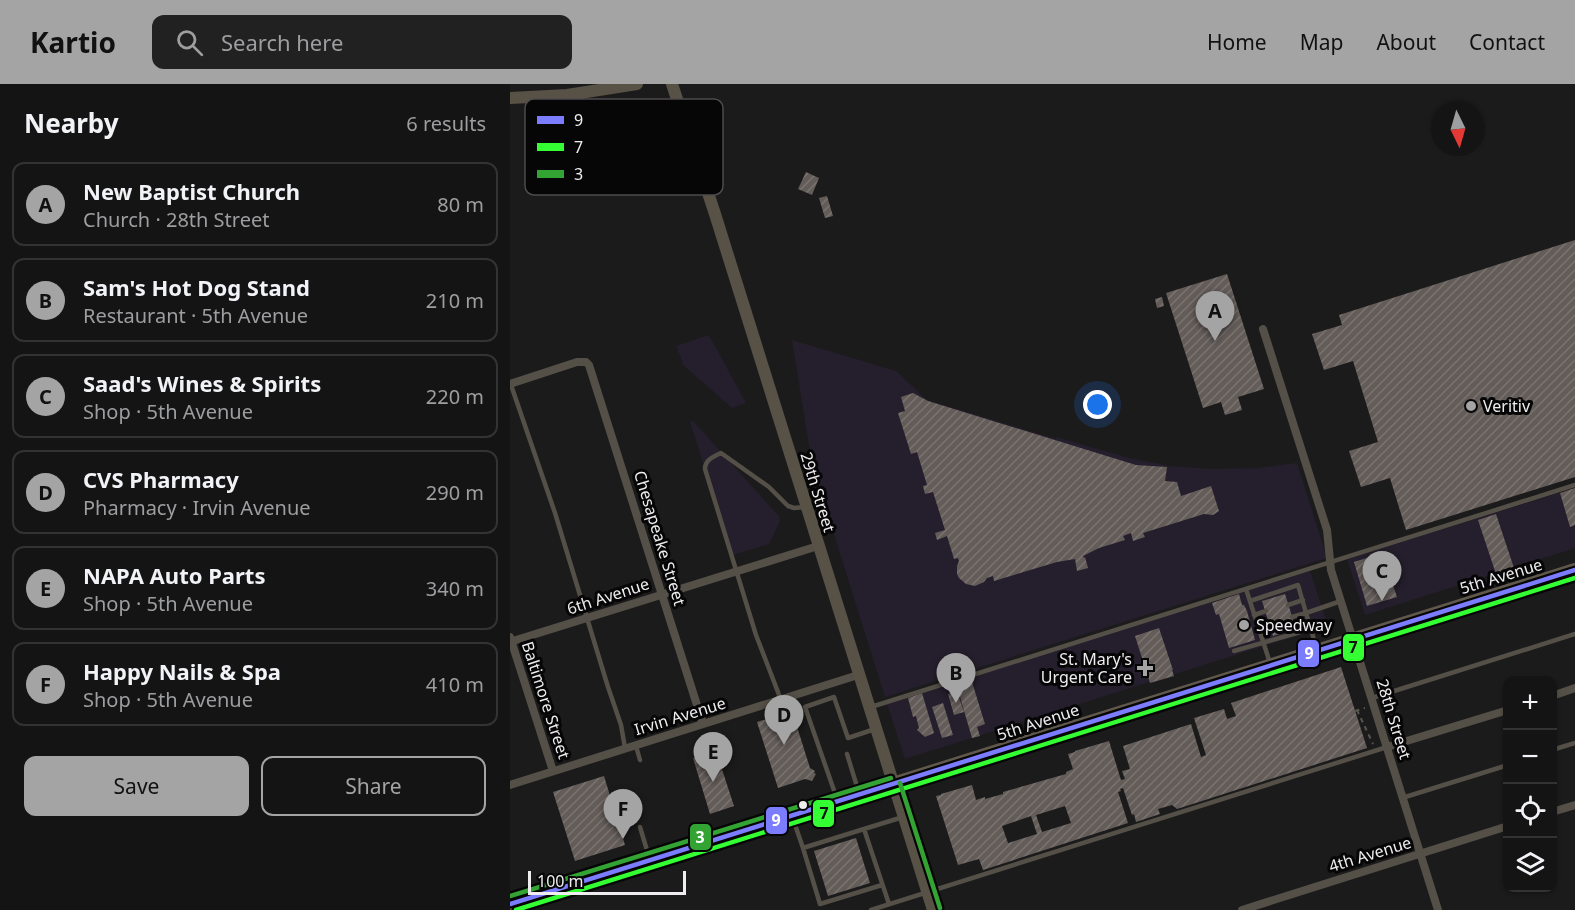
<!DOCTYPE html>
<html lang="en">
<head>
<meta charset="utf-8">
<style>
	:root { --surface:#151415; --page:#222122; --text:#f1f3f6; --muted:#9d9ea0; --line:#343334; --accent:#a5a4a5 }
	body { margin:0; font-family:"Noto Sans",sans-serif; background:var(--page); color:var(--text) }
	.controls { position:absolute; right:18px; bottom:18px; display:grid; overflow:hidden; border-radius:12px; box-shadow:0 2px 4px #0004 }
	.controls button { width:54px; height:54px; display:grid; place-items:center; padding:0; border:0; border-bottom:2px solid var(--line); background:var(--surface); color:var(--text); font:30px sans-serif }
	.compass { position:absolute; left:921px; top:18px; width:54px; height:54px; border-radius:50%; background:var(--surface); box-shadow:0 2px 4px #0004; rotate:175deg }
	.scale { position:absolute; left:18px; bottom:15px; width:158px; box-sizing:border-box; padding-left:6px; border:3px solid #efedef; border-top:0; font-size:16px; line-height:21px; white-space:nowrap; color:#efedef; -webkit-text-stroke:4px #070607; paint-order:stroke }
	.you { position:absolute; left:588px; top:321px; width:21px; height:21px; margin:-15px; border:4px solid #fff; border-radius:50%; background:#1a73e8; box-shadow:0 0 0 9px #1a73e833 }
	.badge { display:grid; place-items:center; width:39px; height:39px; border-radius:50%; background:var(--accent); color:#111; font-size:20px; font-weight:700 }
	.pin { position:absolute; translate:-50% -50px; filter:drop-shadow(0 2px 3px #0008) }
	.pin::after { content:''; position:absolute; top:32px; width:21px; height:18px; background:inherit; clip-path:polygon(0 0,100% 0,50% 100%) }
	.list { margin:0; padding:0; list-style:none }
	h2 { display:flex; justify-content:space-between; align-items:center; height:78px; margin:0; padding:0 24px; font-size:26px }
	h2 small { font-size:20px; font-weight:400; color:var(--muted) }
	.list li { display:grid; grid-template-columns:39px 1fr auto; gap:18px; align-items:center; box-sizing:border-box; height:84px; margin:0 12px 12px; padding:0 12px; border:2px solid var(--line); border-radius:12px }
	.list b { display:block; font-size:22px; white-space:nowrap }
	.list p { margin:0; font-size:20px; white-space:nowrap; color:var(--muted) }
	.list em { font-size:20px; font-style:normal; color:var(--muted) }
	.actions { display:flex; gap:12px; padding:18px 24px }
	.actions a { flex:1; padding:14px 0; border:2px solid var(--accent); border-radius:12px; text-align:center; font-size:21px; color:var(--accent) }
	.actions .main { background:var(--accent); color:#111 }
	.icon { flex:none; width:33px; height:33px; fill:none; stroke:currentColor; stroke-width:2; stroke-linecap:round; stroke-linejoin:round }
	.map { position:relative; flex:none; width:1065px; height:826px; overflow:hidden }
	header { display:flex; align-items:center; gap:36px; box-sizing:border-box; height:84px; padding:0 30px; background:var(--accent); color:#111 }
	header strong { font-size:28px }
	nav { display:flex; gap:33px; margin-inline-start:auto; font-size:21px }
	.search { width:420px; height:54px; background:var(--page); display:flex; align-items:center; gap:15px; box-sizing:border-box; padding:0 21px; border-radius:12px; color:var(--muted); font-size:22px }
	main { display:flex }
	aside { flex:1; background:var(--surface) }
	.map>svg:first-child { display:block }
	.commercial { fill:#251e2c }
	.building { fill:url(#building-hatch); fill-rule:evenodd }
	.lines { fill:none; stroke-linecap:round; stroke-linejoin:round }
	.path { stroke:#595651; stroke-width:2; stroke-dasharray:4.5 4.5; stroke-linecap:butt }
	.lane { stroke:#544f47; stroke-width:4.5 }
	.street { stroke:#544f47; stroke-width:8 }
	.secondary { stroke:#585146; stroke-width:12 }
	.primary { stroke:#60584b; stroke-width:14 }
	.bus-1-casing { stroke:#070607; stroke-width:9 }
	.bus-2-casing { stroke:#070607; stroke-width:9 }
	.bus-3-casing { stroke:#070607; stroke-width:9 }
	.bus-1 { stroke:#7c7cff; stroke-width:4.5 }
	.bus-2 { stroke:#3f3; stroke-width:4.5 }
	.bus-3 { stroke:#33a333; stroke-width:4.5 }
	.poi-dot { fill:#a5a4a5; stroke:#070607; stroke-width:2 }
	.bus-dot { fill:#efedef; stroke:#070607; stroke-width:2 }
	.labels { text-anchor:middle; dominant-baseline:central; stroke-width:6; stroke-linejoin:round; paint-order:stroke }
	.poi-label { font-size:16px; fill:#efedef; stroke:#070607; text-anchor:start }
	.street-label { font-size:16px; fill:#efedef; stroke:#070607 }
	.key { fill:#070607; stroke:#4d4b4d; stroke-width:1.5 }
	.key-label { font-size:16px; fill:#efedef }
	.line-badge { stroke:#070607; stroke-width:2 }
	.badge-label { font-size:16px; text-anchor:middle; font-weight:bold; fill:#fff }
	.pale-badge-label { font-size:16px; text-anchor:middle; font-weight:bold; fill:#111 }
</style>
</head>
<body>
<header>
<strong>Kartio</strong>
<div class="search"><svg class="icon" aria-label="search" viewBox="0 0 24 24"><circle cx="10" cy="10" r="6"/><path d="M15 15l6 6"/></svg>Search here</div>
<nav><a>Home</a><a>Map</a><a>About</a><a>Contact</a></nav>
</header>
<main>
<aside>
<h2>Nearby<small>6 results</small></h2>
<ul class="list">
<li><span class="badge">A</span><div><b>New Baptist Church</b><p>Church · 28th Street</p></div><em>80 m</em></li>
<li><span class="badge">B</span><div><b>Sam's Hot Dog Stand</b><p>Restaurant · 5th Avenue</p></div><em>210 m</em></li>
<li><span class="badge">C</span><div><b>Saad's Wines &amp; Spirits</b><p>Shop · 5th Avenue</p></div><em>220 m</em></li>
<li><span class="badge">D</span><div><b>CVS Pharmacy</b><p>Pharmacy · Irvin Avenue</p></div><em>290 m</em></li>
<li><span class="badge">E</span><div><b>NAPA Auto Parts</b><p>Shop · 5th Avenue</p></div><em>340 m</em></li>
<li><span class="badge">F</span><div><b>Happy Nails &amp; Spa</b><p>Shop · 5th Avenue</p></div><em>410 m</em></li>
</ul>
<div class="actions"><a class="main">Save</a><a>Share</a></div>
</aside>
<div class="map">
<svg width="1065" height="826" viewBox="0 0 1065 826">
	<defs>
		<pattern id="building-hatch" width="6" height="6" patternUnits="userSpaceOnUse" patternTransform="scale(1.5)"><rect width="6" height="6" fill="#635c59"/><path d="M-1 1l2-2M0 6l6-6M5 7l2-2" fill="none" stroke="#7a7471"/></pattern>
	</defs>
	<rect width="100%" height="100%" fill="#1c1b1c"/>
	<path class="commercial" d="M199 251 236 319 222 324 172 280 173 279 166 262Z
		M282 256 386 287 417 316 546 355V353L619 374 660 382 702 385 748 384 787 379 817 474 375 613 302 380Z
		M183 337 269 432 270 437 259 460 223 471 180 338Z
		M1065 404V464L855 531 837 475Z
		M800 487 818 542 395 675 377 620Z"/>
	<path class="building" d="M296 88 309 94 302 111 288 105Z
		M317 112 323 132 315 134 309 114Z
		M1065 156V393L896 446 880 394 851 403 839 367 868 358 843 277 814 286 802 250 832 241 829 231Z
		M717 190 754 305 728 313 732 326 715 331 711 318 693 324 656 209Z
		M652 213 654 222 647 224 645 215Z
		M403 309 418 317 626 381 657 383 655 397 667 398 671 412 701 402 709 427 703 431 694 430 633 449 635 453 623 457 621 449 613 452 615 456 589 464 573 472 574 474 575 473 578 484 567 487 565 475 547 478 484 497 483 492 477 494 474 498 465 502 456 500 449 494 447 490V482L449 477 448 474 444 475 437 452 427 456 425 449 435 446 423 408 415 410 413 402 417 401 407 368 401 370 388 329 395 327 391 313Z
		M1065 404V441L1060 443 1050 409Z
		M986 430 1004 484 986 490 968 436Z
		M872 469 887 513 857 522 844 478Z
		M729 510 732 521H734L737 527 745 556 719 564 709 530 706 531 702 519Z
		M775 510 786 545 763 552 752 517Z
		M649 544 663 586H662L664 592 640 599 625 552Z
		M831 583 857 664 667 725 662 721 648 725 650 730 626 738 624 730 622 731 613 704 610 705 611 707 608 708 618 739 473 786 469 775 448 781 426 712 431 711V710L462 701 466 716 475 713V715L493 710V708L556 690V688L563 685 558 670 565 668V667L599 657 611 696 615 695 612 687 620 685 613 662 681 640 691 673 696 671 684 634 714 625 717 635 726 632 721 619ZM555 722 561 739 532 748 526 731ZM521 732 527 750 498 759 492 742Z
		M462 598 475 640 467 643 470 652 462 654 447 603Z
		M447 607 454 628 444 631 438 610Z
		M412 609 424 649 415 653 407 646 409 644 406 632 403 633 398 614Z
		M433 619 443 651 432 654 422 623Z
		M282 627 300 684 305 687 304 689 306 690 302 697 295 695 268 704 247 638Z
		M206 667 224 722 200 730 183 674Z
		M94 692 115 761 65 777 43 708Z
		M346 754 360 799 318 812 304 767Z"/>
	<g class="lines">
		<path class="path" d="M847 626 863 660
			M845 627 855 624"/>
		<path class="lane" d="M0 298 45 429 98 603 111 641 115 664
			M736 505 760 579
			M740 517 788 501 796 529 782 533
			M778 521 793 516
			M744 531 756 527
			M748 544 760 540
			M807 566 796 529 831 517
			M724 567 801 545
			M862 614 1065 550
			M271 616 246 551 195 385C195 376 203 373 211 369L259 403 278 422 284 424 295 423
			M361 623 1065 401
			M126 662 130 676
			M1042 666 1065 659
			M337 670 349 709
			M892 714 998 681
			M327 715 295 623 324 613 338 654 365 645
			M282 732 293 764
			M130 743 139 773
			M354 745 393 733
			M372 801 310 820 293 764 354 745 379 820
			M361 826 877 663"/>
		<path class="street" d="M753 245 817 446 821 486 928 826
			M0 300 67 278H76L79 281 193 640
			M0 553 43 687
			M0 558 308 462
			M1042 612 1065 604
			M877 663 998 626
			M0 701 348 591
			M1042 728 1065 721
			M732 826 998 742"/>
		<path class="secondary" d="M162 0 205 130 423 826
			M0 14 57 11 127 0"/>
		<path class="primary" d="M0 820 1065 486"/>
		<defs>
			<path id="bus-1" d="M0 820 1065 486"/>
			<path id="bus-2" d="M6 826 1065 494"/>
			<path id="bus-3" d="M390 699 430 824
				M0 812 381 694"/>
		</defs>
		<use href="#bus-1" class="bus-1-casing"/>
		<use href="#bus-2" class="bus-2-casing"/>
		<use href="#bus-3" class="bus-3-casing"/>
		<use href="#bus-1" class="bus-1"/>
		<use href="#bus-2" class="bus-2"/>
		<use href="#bus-3" class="bus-3"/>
	</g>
	<g class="poi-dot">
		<circle cx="961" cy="322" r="6"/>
		<circle cx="734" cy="541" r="6"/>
		<path d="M632 575h6v6h6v6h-6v6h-6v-6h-6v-6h6z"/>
	</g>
	<circle class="bus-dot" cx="293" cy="721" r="5"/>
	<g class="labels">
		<g class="poi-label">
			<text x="973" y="322">Veritiv</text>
			<text x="746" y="541">Speedway</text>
			<text x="622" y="575" text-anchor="end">St. Mary's<tspan x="622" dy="18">Urgent Care</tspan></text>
		</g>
		<g class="street-label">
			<text transform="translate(308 408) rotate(73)">29th Street</text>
			<text transform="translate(150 454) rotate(73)">Chesapeake Street</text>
			<text transform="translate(991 492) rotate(-17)">5th Avenue</text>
			<text transform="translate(98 512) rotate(-18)">6th Avenue</text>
			<text transform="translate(36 616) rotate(72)">Baltimore Street</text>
			<text transform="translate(170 632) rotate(-17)">Irvin Avenue</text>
			<text transform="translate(884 635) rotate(73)">28th Street</text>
			<text transform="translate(528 638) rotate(-18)">5th Avenue</text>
			<text transform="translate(860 770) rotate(-17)">4th Avenue</text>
		</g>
	</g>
	<rect x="15" y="15" width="198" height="96" rx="9" class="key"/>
	<rect x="27" y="32" width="27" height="8" fill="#7c7cff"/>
	<rect x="27" y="59" width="27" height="8" fill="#3f3"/>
	<rect x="27" y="86" width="27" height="8" fill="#33a333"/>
	<g class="key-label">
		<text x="64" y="42">9</text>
		<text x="64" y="69">7</text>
		<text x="64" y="96">3</text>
	</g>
	<g class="line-badge">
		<rect x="832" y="549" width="23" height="29" rx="6" fill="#3f3"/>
		<rect x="787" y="555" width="23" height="29" rx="6" fill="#7c7cff"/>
		<rect x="302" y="715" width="23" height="29" rx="6" fill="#3f3"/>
		<rect x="255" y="722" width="23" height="29" rx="6" fill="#7c7cff"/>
		<rect x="179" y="739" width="23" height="28" rx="6" fill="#33a333"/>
	</g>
	<g class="badge-label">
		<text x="799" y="575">9</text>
		<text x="266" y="742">9</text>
		<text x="190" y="759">3</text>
	</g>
	<g class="pale-badge-label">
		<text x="843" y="569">7</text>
		<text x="314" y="735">7</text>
	</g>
</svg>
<div class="controls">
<button>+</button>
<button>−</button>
<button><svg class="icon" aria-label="locate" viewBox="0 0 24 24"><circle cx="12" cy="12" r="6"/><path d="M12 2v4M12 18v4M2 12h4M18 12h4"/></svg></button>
<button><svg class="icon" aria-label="layers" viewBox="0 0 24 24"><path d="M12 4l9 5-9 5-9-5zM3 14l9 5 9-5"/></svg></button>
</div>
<svg class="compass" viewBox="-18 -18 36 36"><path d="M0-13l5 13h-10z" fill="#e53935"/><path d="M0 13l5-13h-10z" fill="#9d9ea0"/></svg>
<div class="scale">100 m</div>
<div class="you"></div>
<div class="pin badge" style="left:705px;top:257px">A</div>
<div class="pin badge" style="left:446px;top:619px">B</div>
<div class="pin badge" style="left:872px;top:517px">C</div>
<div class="pin badge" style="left:274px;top:661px">D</div>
<div class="pin badge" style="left:203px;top:698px">E</div>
<div class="pin badge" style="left:113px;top:755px">F</div>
</div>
</main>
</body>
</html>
